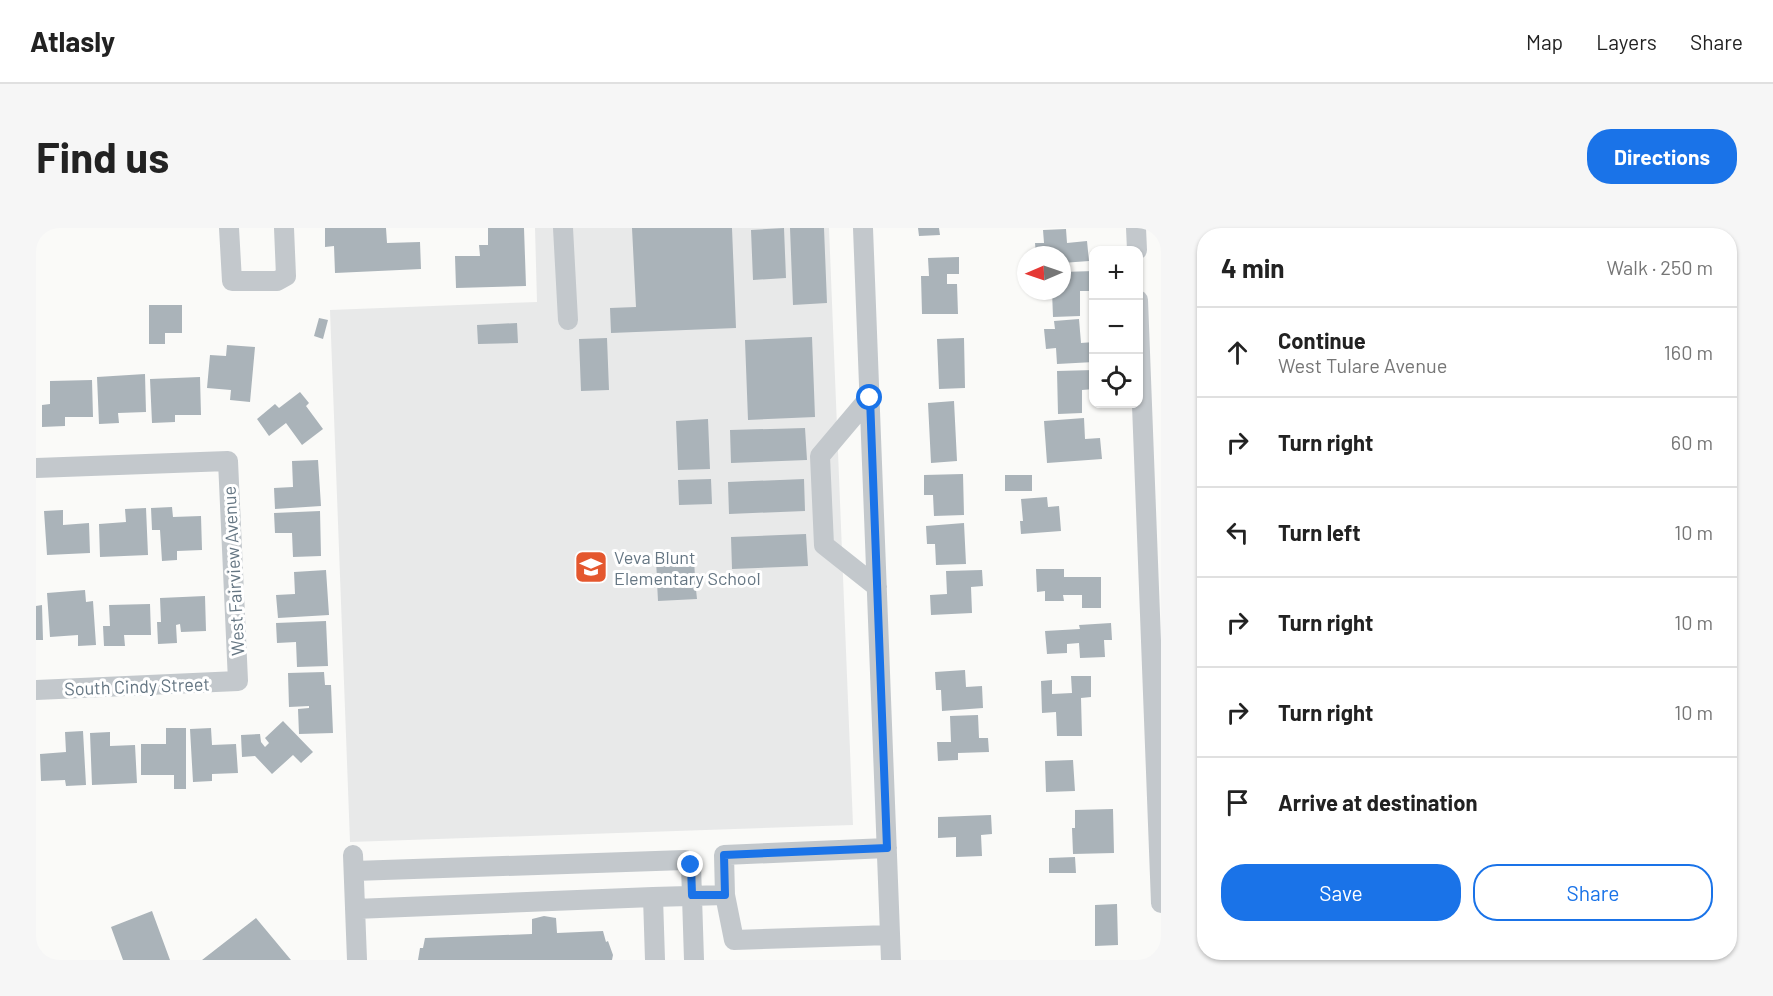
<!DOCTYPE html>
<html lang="en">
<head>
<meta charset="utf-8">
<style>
	:root { --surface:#fff; --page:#f6f6f6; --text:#222; --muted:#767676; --line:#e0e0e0; --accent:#1a73e8 }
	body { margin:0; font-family:Barlow,sans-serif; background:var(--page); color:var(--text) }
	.controls { position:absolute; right:18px; top:18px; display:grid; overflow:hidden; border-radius:12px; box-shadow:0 2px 4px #0004 }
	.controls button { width:54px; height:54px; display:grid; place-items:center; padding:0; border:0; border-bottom:2px solid var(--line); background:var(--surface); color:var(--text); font:30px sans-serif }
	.compass { position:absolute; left:981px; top:18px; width:54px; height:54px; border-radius:50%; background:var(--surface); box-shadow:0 2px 4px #0004; rotate:268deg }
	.stop { position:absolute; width:18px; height:18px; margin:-14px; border:4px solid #1a73e8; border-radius:50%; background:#fff }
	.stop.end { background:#1a73e8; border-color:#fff; box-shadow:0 2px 6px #0008 }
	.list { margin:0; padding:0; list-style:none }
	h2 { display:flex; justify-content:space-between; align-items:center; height:78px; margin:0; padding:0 24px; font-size:26px }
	h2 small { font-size:20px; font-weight:400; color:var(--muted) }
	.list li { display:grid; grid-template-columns:39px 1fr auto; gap:18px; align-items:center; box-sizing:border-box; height:90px; padding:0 24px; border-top:2px solid var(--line) }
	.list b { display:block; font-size:22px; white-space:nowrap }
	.list p { margin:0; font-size:20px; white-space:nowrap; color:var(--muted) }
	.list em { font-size:20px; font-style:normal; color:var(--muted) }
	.actions { display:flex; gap:12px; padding:18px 24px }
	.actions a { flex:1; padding:14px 0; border:2px solid var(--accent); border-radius:24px; text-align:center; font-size:21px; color:var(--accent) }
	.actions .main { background:var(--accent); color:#fff }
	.icon { flex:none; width:33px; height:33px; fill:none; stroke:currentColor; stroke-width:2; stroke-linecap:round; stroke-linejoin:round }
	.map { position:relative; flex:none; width:1125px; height:732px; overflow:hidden; border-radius:24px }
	header { display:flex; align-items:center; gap:36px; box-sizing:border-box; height:84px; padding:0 30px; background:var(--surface); border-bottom:2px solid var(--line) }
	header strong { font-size:28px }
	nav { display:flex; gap:33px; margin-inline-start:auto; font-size:21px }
	.intro { display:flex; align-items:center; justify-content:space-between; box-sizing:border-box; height:144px; padding:0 36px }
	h1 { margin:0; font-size:42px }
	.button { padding:15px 27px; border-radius:24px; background:var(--accent); color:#fff; font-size:21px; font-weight:700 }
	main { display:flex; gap:36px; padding:0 36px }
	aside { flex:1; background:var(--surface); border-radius:24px; box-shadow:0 2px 4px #0004 }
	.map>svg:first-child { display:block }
	.built { fill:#e8e9e9 }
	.building { fill:#aab3b9 }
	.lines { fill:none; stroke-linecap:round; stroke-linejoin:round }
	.minor { stroke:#c3c8cc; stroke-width:20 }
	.route { stroke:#1a73e8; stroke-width:8 }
	.labels { text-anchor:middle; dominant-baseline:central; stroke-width:6; stroke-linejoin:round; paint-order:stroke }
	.poi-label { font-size:18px; fill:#657683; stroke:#fff; text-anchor:start }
	.street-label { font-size:18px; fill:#657683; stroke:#fff }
</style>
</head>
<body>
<header>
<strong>Atlasly</strong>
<nav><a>Map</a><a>Layers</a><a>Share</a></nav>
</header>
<div class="intro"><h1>Find us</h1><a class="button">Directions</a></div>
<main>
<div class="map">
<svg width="1125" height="732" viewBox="0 0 1125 732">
	<rect width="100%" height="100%" fill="#fafaf8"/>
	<path class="built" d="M499 0H793L817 597 314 614 294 82 501 74Z"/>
	<path class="building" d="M289 0H350L351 15 384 14 385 41 299 45 298 18 289 19Z
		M452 0H488L490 58 420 60 419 28H444L443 17H452Z
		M596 0H696L700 100 575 105 574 80 600 79Z
		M748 0 750 50 717 52 715 2Z
		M754 0H788L791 75 757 77Z
		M882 0H903L904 7 883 8Z
		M1030 1 1031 15 1051 13 1053 33 1026 35V27H1000L999 15H1008L1007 2Z
		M923 29V46H911V56H921L922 86H886L885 48H893L892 30Z
		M1058 43V63H1044V88L1017 89 1016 63H1026V44Z
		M113 77H146V105H129V116H113Z
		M283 90 292 92 287 111 278 108Z
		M1043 91 1045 115 1058 114V134L1021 136 1020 120 1010 121 1008 101H1019L1018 93Z
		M481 95 482 115 442 116 441 97Z
		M776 109 779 189 712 192 709 112Z
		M571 110 573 162 545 163 543 111Z
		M928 110 929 160 903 161 901 111Z
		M191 117 219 119 214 174 194 172 195 162 171 160 174 127 190 128Z
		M1058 142V161L1046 162V185L1022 186 1021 143Z
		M109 146 110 184 82 185 83 195 63 196 61 149Z
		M164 149 165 187H139V194L116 195 114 151Z
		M56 152 57 189H29V198L6 199V177L14 176V153Z
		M264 164 273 175 270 178 287 201 266 217 250 195 233 208 221 191 239 176 243 180Z
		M918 173 921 233 895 235 892 175Z
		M1048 190 1049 211 1064 210 1066 231 1011 235 1008 193Z
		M672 191 674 241 642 242 640 193Z
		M769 200 771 232 695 235 694 202Z
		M282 232 285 278 239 281 238 260 257 259 256 233Z
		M927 246 928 287 898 288 897 267H888V247Z
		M969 247H996V263H969Z
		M675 251 676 276 643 277 642 252Z
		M768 251 769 283 693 286 692 254Z
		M1011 269 1012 279 1023 278 1025 303 985 306 984 293H987L985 271Z
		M136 279 137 289 165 288 166 322 141 323V332L126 333 124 302H116L115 280Z
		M110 280 112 327 64 329 63 296 90 294 89 281Z
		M27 282V297L53 295 54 325 11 327 8 283Z
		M284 283 285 328 257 329 256 305H239L238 285Z
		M928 295 930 336 900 337 899 316H891L890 298Z
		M770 306 772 338 696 341 695 309Z
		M658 330 659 350 621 351 620 332Z
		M1000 341H1028V349H1065V380H1046V367H1027L1028 373H1009V363L1001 364Z
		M290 342 293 387 242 390 240 367 259 366 258 344Z
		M946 342 947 358 935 359 936 385 895 387 894 367 911 366 910 343Z
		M659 352 661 371 622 373 621 354Z
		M49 362 50 374 57 373 60 417 42 418V407L14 409 11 365Z
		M169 368 170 403 145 404 144 396 140 397 141 415 122 416 121 394H125L124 370Z
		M114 376 115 407H88L89 418H68L67 398H74L73 377Z
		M6 377 7 412H0V378Z
		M290 393 292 438 261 439 260 414 241 415 240 395Z
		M1075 395 1076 412H1068L1069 429 1044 430 1043 415 1031 416V425L1011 426 1009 403 1044 401 1043 397Z
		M929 442 930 459 946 458 947 480 906 483 905 462H900L899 444Z
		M288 444 289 457H295L297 505 263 506 262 481 273 480V478L253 479 252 445Z
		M1035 448H1055V469L1045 470 1046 508H1021L1020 484 1006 485 1005 453 1016 452V466L1036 465Z
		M942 487 943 510H952L953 524 922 525V532L902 533 901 514H915L914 488Z
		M247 493 277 524 265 535 257 527 236 546 219 528 206 529 205 507 224 506 225 514 229 519 233 515 229 510Z
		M130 500H150V561H138V547H105V516H130Z
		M175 500 176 517 200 516 202 545 176 546V553L157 554 154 501Z
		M47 503 50 557 30 558 29 552 5 553 4 526 30 524 29 504Z
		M74 504V518L99 517 101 555 56 557 54 505Z
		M1037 532 1039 563 1010 564 1009 533Z
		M1077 581 1078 625 1037 626 1036 600H1039V582Z
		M955 587 956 606 945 607 946 628 920 629V609L902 610V589Z
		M1039 629 1040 645H1013V630Z
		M1081 676 1082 717 1059 718V677Z
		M116 683 134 732H87L75 699Z
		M508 688 520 690 521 705 567 703 570 714 572 713 577 727 576 732H382L384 720H387L389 710 496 706V691Z
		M220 690 255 732H166Z"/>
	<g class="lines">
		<path class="minor" d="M193 0 196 53H241L250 48 248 0
			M527 0 532 92
			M827 0 855 732
			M1100 0 1101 22
			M1102 72 1125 675
			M833 170 784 228 788 317 841 359
			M0 240 192 233 202 453 0 462
			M851 620 688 627 689 667 698 712 854 707
			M317 627 321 732
			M318 643 649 632 655 637 658 732
			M617 669 689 667
			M319 681 617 669 619 732"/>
	</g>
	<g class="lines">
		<path class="route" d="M655 637 656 667H689L688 627 851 620 834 170"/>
	</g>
	<defs>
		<symbol id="school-square" viewBox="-11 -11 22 22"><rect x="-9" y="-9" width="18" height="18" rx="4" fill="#e4572e" stroke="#fff"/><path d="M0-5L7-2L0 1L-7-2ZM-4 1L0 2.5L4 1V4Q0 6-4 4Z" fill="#fff"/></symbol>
	</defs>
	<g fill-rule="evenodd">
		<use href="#school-square" x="536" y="320" width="38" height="38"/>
	</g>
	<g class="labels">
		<g class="poi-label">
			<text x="578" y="329">Veva Blunt<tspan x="578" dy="21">Elementary School</tspan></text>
		</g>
		<g class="street-label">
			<text transform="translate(197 343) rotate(-93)">West Fairview Avenue</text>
			<text transform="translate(101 458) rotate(-2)">South Cindy Street</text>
		</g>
	</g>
</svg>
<div class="controls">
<button>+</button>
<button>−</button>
<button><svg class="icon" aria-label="locate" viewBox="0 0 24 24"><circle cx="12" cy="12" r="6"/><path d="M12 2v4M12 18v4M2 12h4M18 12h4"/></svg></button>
</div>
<svg class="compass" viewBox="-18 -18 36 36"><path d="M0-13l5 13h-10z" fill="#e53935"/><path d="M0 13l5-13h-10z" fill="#767676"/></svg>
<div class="stop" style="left:834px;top:170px"></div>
<div class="stop end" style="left:655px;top:637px"></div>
</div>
<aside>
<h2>4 min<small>Walk · 250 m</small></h2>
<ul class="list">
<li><svg class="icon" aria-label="ahead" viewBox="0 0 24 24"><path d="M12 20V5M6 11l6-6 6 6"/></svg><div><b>Continue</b><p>West Tulare Avenue</p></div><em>160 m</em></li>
<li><svg class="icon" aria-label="right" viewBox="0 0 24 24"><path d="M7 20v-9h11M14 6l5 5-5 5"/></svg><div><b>Turn right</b></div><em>60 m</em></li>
<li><svg class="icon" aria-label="left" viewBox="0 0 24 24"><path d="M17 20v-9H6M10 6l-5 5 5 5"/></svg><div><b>Turn left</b></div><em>10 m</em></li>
<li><svg class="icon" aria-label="right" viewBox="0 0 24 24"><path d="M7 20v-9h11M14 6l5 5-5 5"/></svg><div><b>Turn right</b></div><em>10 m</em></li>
<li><svg class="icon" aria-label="right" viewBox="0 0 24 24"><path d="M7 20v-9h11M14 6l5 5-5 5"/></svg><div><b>Turn right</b></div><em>10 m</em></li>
<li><svg class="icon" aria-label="arrive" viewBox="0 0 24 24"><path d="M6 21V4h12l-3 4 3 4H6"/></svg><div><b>Arrive at destination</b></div></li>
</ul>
<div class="actions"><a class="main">Save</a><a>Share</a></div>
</aside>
</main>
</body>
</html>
